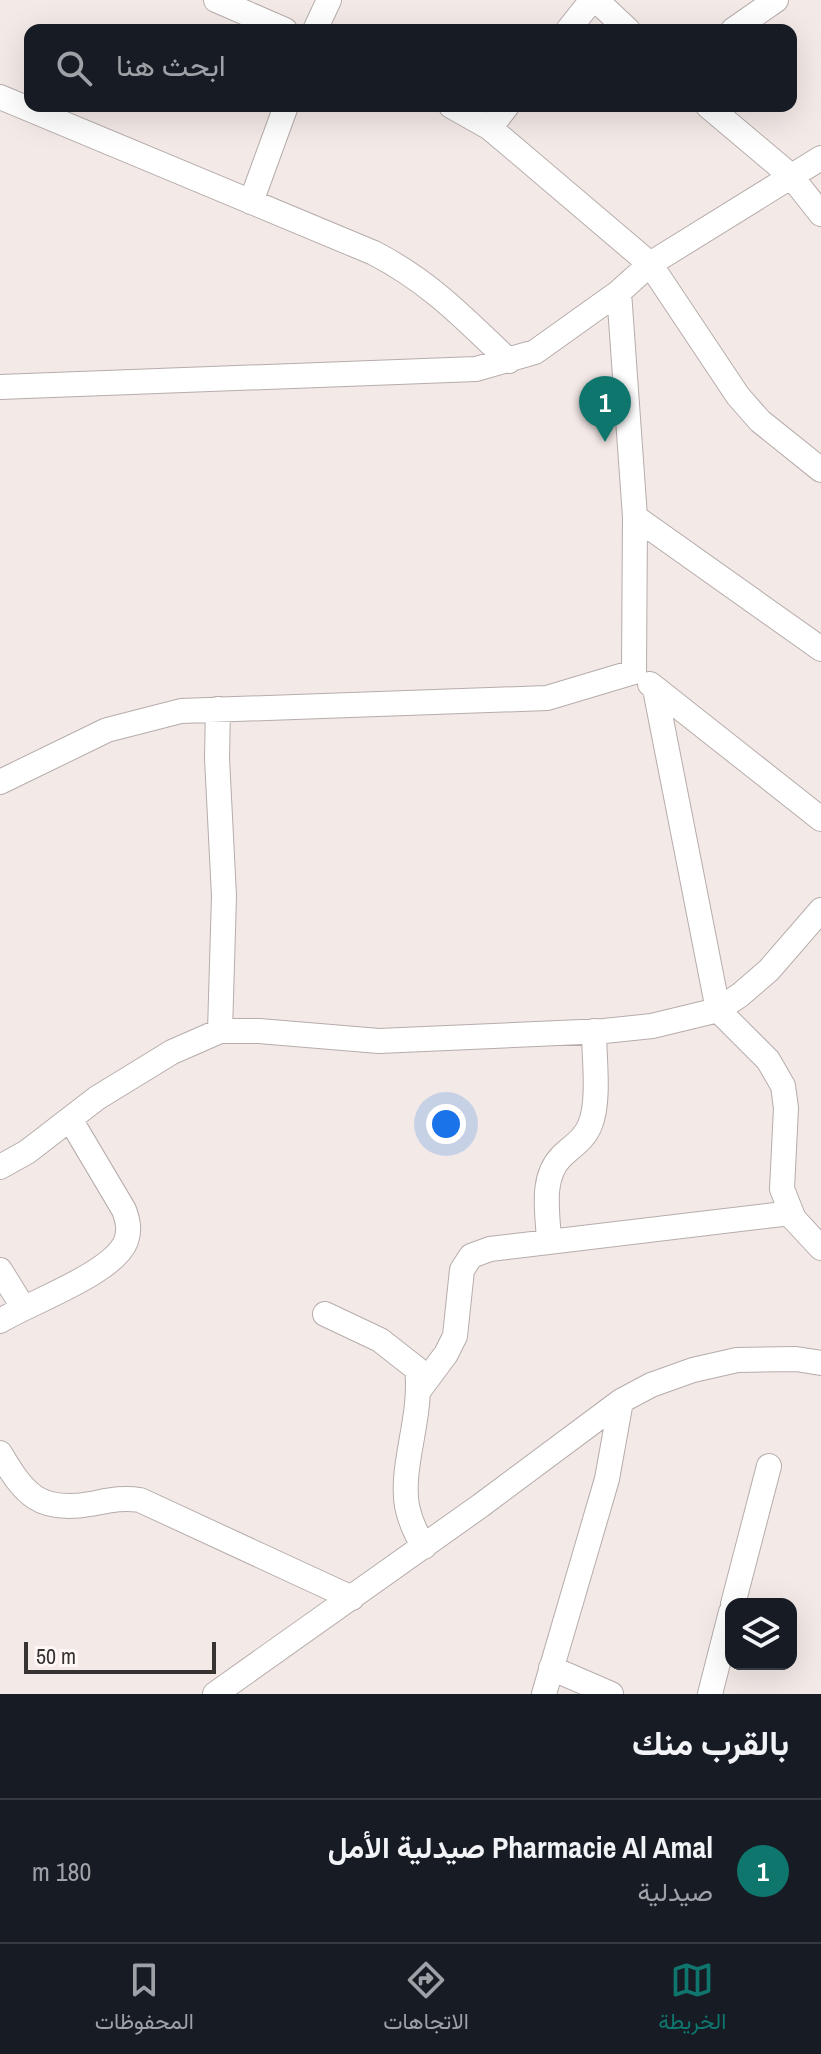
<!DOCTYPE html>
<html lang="ar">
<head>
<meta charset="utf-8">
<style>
	:root { --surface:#171b24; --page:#20242c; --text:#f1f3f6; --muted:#9ea1a6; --line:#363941; --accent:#0f766e }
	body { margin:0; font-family:"Archivo Narrow",Vazirmatn,sans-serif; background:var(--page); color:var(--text); direction:rtl }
	.controls { position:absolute; right:24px; bottom:24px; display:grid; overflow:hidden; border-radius:16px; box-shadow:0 8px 32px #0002 }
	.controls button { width:72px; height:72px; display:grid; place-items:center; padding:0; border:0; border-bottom:2px solid var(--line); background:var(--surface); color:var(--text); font:40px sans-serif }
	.scale { position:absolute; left:24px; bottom:20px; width:192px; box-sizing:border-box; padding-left:8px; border:4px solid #373332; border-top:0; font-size:22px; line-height:28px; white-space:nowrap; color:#373332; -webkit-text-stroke:6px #fff7f6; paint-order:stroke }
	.you { position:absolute; left:446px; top:1124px; width:28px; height:28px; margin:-20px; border:6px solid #fff; border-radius:50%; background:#1a73e8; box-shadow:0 0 0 12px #1a73e833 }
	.badge { display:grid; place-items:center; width:52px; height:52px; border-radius:50%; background:var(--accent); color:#fff; font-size:26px; font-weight:700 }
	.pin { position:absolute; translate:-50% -66px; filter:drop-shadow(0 2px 4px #0008) }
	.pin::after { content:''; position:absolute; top:42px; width:28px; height:24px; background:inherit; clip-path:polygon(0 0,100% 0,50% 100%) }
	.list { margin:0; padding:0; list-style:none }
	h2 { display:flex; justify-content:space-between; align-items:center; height:104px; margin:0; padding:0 32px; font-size:34px }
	h2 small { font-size:26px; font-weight:400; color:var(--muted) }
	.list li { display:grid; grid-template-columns:52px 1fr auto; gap:24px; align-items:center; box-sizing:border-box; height:144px; padding:0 32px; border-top:2px solid var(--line) }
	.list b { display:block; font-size:30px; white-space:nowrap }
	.list p { margin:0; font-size:26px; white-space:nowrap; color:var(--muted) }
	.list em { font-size:26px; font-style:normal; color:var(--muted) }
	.icon { flex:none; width:44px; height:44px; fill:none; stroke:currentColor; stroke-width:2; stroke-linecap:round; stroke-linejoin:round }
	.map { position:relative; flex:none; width:821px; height:1694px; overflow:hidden; direction:ltr }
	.search { position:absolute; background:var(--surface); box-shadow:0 8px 32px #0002; left:24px; right:24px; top:24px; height:88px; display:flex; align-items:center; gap:20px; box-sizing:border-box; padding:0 28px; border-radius:16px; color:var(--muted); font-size:30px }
	.sheet { height:248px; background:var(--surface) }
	nav { display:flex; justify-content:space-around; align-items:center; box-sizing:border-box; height:112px; border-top:2px solid var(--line); background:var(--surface); font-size:22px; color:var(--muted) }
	nav a { display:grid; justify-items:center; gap:4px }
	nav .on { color:var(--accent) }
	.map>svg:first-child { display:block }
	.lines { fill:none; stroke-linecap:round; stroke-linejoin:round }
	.street-casing { stroke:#b6adab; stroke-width:26 }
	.street { stroke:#fff; stroke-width:24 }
</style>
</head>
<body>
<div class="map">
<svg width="821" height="1694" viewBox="0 0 821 1694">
	<rect width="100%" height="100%" fill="#f3e9e7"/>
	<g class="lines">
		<defs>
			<path id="street" d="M216 0 285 30
				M596 0 628 30
				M315 30 329 0
				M568 30 592 0
				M733 30 776 0
				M0 97 374 253C430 282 464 318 509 361
				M451 106 490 128 650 264 738 396 760 421 821 470
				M708 106 791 176 821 214
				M490 128 507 106
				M251 202 286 106
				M0 387 476 369 535 352 619 292 650 264 821 158
				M635 517 821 649
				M650 684 821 819
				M655 689 718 1010 768 1060 783 1086 786 1108 782 1189 794 1219 821 1248
				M218 709 217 758 224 896 220 1031
				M0 782 107 730 181 711 547 698 634 672 635 517 619 292
				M0 1167 27 1152 97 1098 172 1052 220 1031H259L379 1041 604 1031 652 1026 718 1010 740 995 769 970 821 910
				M549 1242C548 1213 540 1179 561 1157 572 1146 584 1140 590 1125 600 1101 594 1058 594 1031
				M0 1270 23 1307
				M325 1314 380 1340 417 1369C423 1416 400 1465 407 1506 410 1521 416 1534 424 1547
				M0 1321C31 1302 114 1273 126 1241 130 1230 128 1221 124 1210L70 1119
				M420 1389 446 1354 455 1336 462 1270 471 1256 490 1249 791 1213
				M0 1453C24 1494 39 1513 90 1504 107 1501 121 1497 140 1500L352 1598
				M733 1604 769 1466
				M551 1668 611 1694
				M215 1694 480 1506 621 1401 651 1385 693 1370 737 1360 796 1359 821 1363
				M544 1694 607 1479 621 1401
				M710 1694 731 1612"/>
		</defs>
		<use href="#street" class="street-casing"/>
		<use href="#street" class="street"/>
	</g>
</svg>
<div class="controls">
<button><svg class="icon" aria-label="layers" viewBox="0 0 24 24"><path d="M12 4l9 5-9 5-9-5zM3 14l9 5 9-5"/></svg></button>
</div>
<div class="scale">50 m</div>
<div class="you"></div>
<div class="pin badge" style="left:605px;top:442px">1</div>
<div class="search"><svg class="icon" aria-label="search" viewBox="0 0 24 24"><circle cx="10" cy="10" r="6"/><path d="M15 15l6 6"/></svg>ابحث هنا</div>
</div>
<section class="sheet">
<h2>بالقرب منك<small></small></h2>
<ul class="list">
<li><span class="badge">1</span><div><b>Pharmacie Al Amal صيدلية الأمل</b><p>صيدلية</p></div><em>180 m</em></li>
</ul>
</section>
<nav>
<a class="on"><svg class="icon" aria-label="map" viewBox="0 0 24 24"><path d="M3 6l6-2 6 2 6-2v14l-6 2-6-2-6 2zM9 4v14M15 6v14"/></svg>الخريطة</a>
<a><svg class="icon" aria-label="directions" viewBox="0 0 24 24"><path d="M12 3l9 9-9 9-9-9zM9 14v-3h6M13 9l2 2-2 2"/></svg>الاتجاهات</a>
<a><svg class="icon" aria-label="saved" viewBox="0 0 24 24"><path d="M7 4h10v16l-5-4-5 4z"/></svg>المحفوظات</a>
</nav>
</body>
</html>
